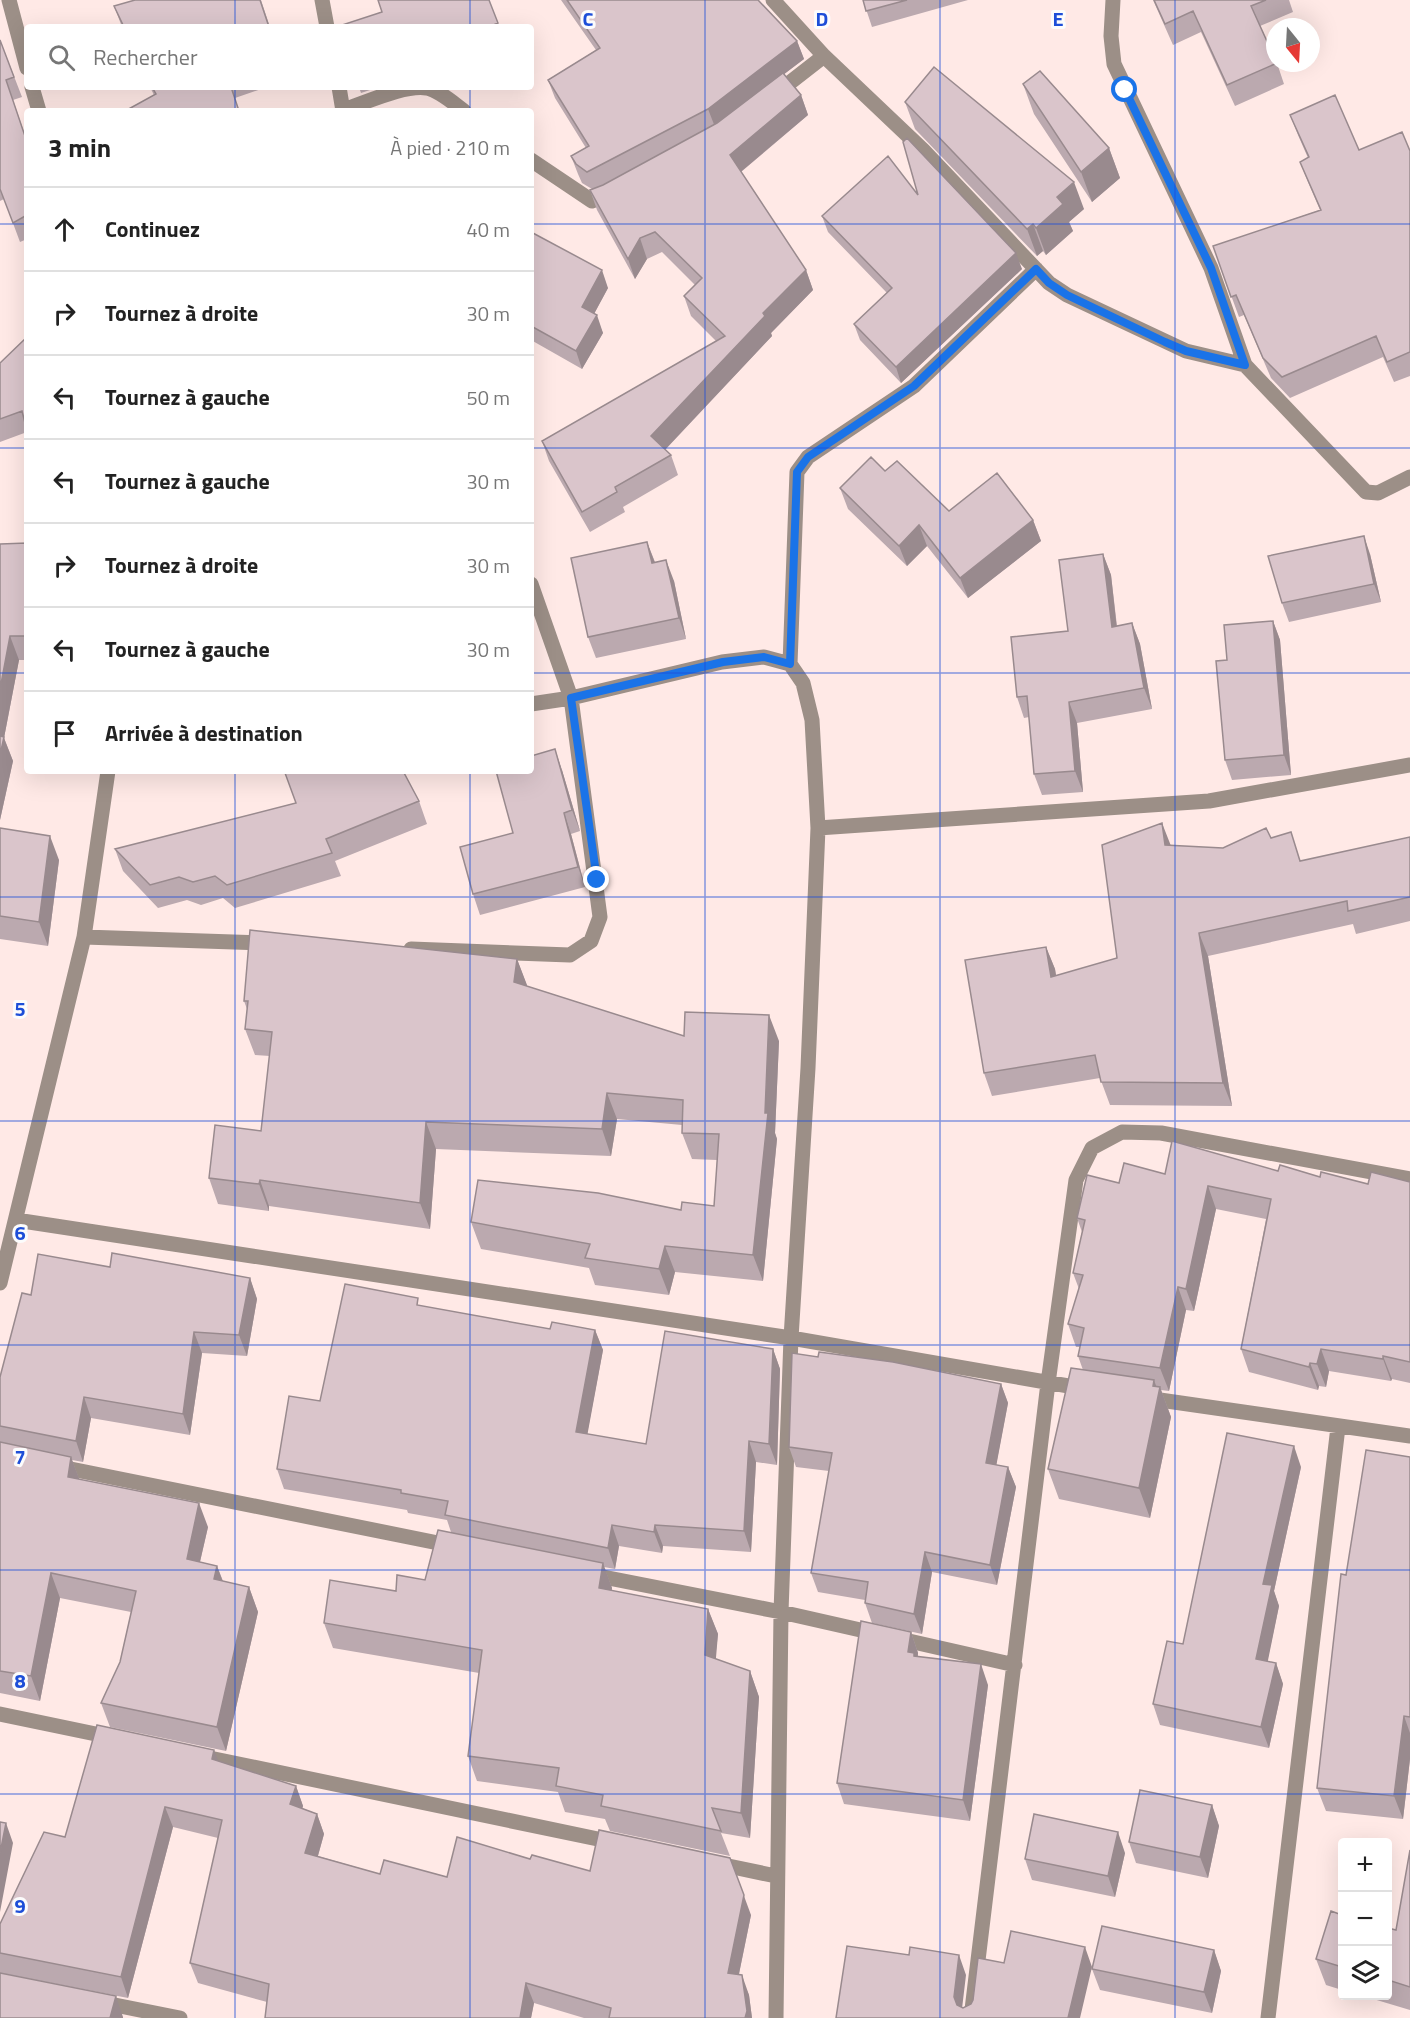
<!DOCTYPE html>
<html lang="fr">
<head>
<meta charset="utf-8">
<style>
	:root { --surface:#fff; --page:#f6f6f6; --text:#222; --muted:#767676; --line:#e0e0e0 }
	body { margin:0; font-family:"Titillium Web",sans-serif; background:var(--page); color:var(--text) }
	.controls { position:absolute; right:18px; bottom:18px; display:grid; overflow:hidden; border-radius:6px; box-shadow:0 6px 24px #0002 }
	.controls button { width:54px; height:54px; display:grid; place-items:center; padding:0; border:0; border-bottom:2px solid var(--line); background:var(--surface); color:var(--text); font:30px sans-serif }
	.compass { position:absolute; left:1266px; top:18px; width:54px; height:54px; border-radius:50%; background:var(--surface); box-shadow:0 6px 24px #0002; rotate:162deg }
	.stop { position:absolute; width:18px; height:18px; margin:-14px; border:4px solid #1a73e8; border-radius:50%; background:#fff }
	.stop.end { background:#1a73e8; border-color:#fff; box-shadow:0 2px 6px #0008 }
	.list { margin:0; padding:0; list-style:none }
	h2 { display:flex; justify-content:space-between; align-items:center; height:78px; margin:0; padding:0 24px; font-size:26px }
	h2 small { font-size:20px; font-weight:400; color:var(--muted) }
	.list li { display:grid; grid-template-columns:39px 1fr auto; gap:18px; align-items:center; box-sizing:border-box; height:84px; padding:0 24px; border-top:2px solid var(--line) }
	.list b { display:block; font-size:22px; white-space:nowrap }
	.list em { font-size:20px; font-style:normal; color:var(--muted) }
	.icon { flex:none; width:33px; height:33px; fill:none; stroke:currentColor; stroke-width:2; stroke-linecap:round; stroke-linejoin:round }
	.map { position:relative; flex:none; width:1410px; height:2018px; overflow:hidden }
	.search { position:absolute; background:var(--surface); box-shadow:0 6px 24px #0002; left:24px; top:24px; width:510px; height:66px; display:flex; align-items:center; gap:15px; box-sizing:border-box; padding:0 21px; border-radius:6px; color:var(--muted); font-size:22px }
	.panel { position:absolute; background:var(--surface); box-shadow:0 6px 24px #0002; left:24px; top:108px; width:510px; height:666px; border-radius:6px }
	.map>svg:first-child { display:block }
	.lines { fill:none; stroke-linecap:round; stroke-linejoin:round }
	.minor { stroke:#9c8f87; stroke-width:15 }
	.wall { fill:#bba9af }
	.shaded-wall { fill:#998a8e }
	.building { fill:#dac5cb; stroke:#998a8e; stroke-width:1.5 }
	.route { stroke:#1a73e8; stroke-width:8 }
	.grid { fill:none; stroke:#1d4ed8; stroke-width:1.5; stroke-opacity:0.55 }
	.grid-label { font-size:20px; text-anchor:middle; font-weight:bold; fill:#1d4ed8; stroke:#fcfcfc; stroke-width:6; stroke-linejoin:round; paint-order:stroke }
</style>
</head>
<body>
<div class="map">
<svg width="1410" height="2018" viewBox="0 0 1410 2018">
	<rect width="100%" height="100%" fill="#ffe9e6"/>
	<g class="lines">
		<path class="minor" d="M9 0 27 68
			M322 0 327 27
			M773 0 824 56 923 150 1049 283 1067 295 1186 351 1245 365
			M1113 0 1111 36 1114 64 1211 268 1245 365 1366 492 1378 493 1410 477
			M32 87 39 111
			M339 87 343 111
			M774 95 824 56
			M343 110C365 103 405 84 427 88 440 91 453 103 464 111
			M531 160 592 201 613 193
			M790 664 797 472 808 457 914 386 1036 269
			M531 704 571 698 722 662 764 657 790 664 803 683 812 720 818 828 808 1068 791 1338 781 1612 776 2018
			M818 828 1209 801 1410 765
			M84 937 267 943
			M411 949 570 955 591 941 600 917 571 698 531 584
			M16 1220 791 1338 1086 1389
			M0 1283 84 937 108 771
			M1146 1398 1410 1436
			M56 1466 453 1546
			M588 1574 781 1612 1015 1665
			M0 1714 115 1738
			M200 1756 617 1843
			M714 1863 776 1876
			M100 2002 180 2018
			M971 2018 1048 1383 1076 1180 1092 1148 1122 1132 1161 1133 1410 1179
			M1268 2018 1338 1427"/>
	</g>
	<path class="wall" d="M135 0H261L270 27H122L114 6Z
		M489 0 499 27H339L382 12Z
		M561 0H758L797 41 804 59 784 74 801 95 808 115 741 172 806 270 813 290 771 333 772 336 665 450 671 455 678 475 623 507 625 512 590 532 549 461 542 441 716 341 691 316 684 296 695 285 662 252 647 259 635 279 597 210 590 190 592 189 582 183 578 174 571 156 586 148 555 98 548 80 596 50Z
		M863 0H968L872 27Z
		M1153 0H1289L1293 12 1260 26 1277 63 1284 84 1235 106 1201 32 1173 45Z
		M0 40 22 97 13 100 27 141V239L20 242 4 199 0 201Z
		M1023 84 1109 148 1120 178 1092 202 1034 114Z
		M150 87H267L235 98 154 95Z
		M359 87H379L361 93Z
		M905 102 1084 209 1069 222 1073 231 1046 255 1043 251 1037 256 915 129Z
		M1290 115 1359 150 1410 151V376L1394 382 1383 357 1290 398 1271 378 1244 315 1239 317 1213 246 1320 210 1308 182 1300 162 1308 158 1298 135Z
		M918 195 1022 269 901 383 860 340 854 324 887 293 828 232 822 216Z
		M531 232 608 288 594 314 603 333 582 369 531 340Z
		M27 337V432L0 442V363Z
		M885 471 949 511 1033 520 1041 541 968 598 927 546 907 566 848 509 840 488Z
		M647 542 655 562 674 581 686 639 596 658 588 637Z
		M27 543V660H19L4 738 13 761 0 820V544Z
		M1103 554 1111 575 1117 626 1132 623 1140 644 1152 709 1077 723 1083 792 1042 795 1034 774 1029 717 1024 718 1017 697 1068 631Z
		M1370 554 1381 602 1289 622 1282 603Z
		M1273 621 1280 640 1291 775 1232 780 1225 760 1227 660Z
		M562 770 580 831 571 834 585 887 480 915 473 894 513 833Z
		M419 801 427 824 335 861 341 876 235 908 223 898 201 905 187 900 158 908 123 871 115 849 296 803Z
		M0 828 59 860 48 946 0 939Z
		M1410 837V921L1356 934 1353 924 1208 956 1232 1106 1110 1105 1100 1078 992 1096 984 1073 1046 947 1055 969 1056 976 1117 958 1171 846 1223 848 1271 838 1301 861Z
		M517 959 527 986 684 1036 779 1041 775 1133 777 1139 763 1281 675 1272 669 1295 595 1285 589 1268 481 1249 471 1222 681 1210 714 1206 717 1160 692 1159 682 1133V1125L617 1119 611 1156 436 1149 430 1229 269 1206V1211L218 1204 209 1178 261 1131 270 1056 255 1055 245 1029 247 1009 244 1001Z
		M1278 1171 1368 1184 1410 1182V1383L1392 1379 1391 1381 1329 1371 1326 1387 1319 1386 1318 1390 1249 1372 1241 1349 1266 1219 1216 1209 1194 1311 1186 1310 1169 1391 1161 1390 1171 1417 1150 1518 1059 1499 1048 1469 1083 1370 1078 1356 1080 1347H1076L1068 1324 1079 1289 1073 1273 1082 1232 1077 1218 1119 1183 1165 1174Z
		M110 1267 250 1278 257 1299 247 1356 202 1353 190 1435 91 1418 83 1462 72 1460 79 1479 208 1527 200 1562 217 1566 223 1581 249 1587 258 1612 226 1751 110 1727 101 1703 120 1662 131 1612 60 1598 40 1701 0 1693V1377L31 1295Z
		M421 1306 550 1329 595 1330 603 1350 587 1434 646 1444 773 1349 780 1369 777 1465 756 1462 751 1552 663 1546 662 1553 619 1546 615 1569 604 1567 612 1588V1591L708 1609 718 1634 715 1659 750 1671 759 1697 750 1838 721 1833 730 1856 610 1831 605 1819 565 1812 558 1792 477 1781 468 1756 479 1673 333 1648 324 1623 396 1591 425 1580 451 1532 447 1520 408 1513 407 1510 284 1489 277 1469 320 1401Z
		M1001 1384 1008 1403 996 1465 1008 1467 1016 1487 997 1585 932 1572 922 1634 872 1623 865 1603V1600L818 1592 811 1573 829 1471 796 1467 789 1447Z
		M1410 1457V1759L1403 1819 1326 1811 1317 1788 1346 1575Z
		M1301 1467 1274 1591 1279 1606 1267 1662 1276 1663 1283 1684 1269 1748 1160 1725 1153 1704 1183 1644Z
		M911 1632 918 1653V1656L988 1685 970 1821 844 1804 837 1783Z
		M218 1761 296 1786 303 1806 302 1808 317 1814 324 1834 318 1856 380 1874 447 1877 530 1859 590 1871 751 1915 739 1974 749 1995 752 2018H584L534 2003 531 2018H265L267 2002 198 1983 190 1963 218 1838 173 1827 128 1998 0 1973V1924L65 1837Z
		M1212 1805 1219 1826 1208 1878 1136 1863 1129 1842Z
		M1410 1850V2010L1360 1995H1388V1928L1396 1930Z
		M1125 1853 1115 1897 1032 1880 1025 1859Z
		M1342 1915V1990L1326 1985 1316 1959Z
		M1214 1950 1221 1971 1212 2013 1100 1990 1092 1969Z"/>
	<path class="shaded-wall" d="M797 41 804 59 715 127 708 109Z
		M801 95 808 115 737 175 730 155Z
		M1109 148 1120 178 1092 202 1081 172Z
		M1074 182 1084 209 1069 222 1073 231 1046 255 1036 228 1057 197Z
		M1033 224 1043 251 1037 256 1027 229Z
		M640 238 647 259 635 279 628 259Z
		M1016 253 1022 269 901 383 896 367Z
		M602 270 608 288 588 325 582 307Z
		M806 270 813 290 771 333 772 336 659 456 651 436 763 313Z
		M597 315 603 333 582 369 576 351Z
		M1033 520 1041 541 968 598 960 578Z
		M919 525 927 546 907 566 899 546Z
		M1364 536 1370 554 1381 602 1374 584Z
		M647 542 655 563H652Z
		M1103 554 1111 575 1119 648 1112 627Z
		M666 560 674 581 686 639 679 618Z
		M1273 621 1280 640 1291 775 1284 755Z
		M1132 623 1140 644 1152 709 1144 688Z
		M10 636 19 660 4 738 13 761 0 820V689Z
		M1069 702 1077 723 1083 792 1075 771Z
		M555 749 562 770 580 831 572 810Z
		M564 813 571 834 585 887 578 867Z
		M1162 823 1171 846 1165 845Z
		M50 836 59 860 48 946 39 922Z
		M1199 933 1208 956 1232 1106 1223 1083Z
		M1046 947 1055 969 1060 1000 1051 977Z
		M517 959 527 985 524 1008 514 982Z
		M769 1015 779 1041 775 1133 777 1139 763 1281 753 1255 765 1113Z
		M607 1093 617 1119 611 1156 602 1129Z
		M426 1122 436 1149 430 1229 420 1203Z
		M260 1180 269 1206V1211L259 1184Z
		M1208 1186 1216 1209 1194 1311 1186 1289Z
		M665 1246 675 1272 669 1295 659 1269Z
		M250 1278 257 1299 247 1356 239 1335Z
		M1178 1287 1186 1310 1169 1391 1160 1368Z
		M595 1330 603 1350 584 1453 576 1432Z
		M194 1332 202 1353 190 1435 183 1414Z
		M773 1349 780 1369 777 1465 769 1444Z
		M1321 1349 1329 1371 1326 1387 1317 1364Z
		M1383 1356 1392 1379 1391 1381 1383 1359Z
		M1310 1363 1319 1386 1318 1390 1309 1367Z
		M1154 1380 1159 1394 1160 1387 1171 1417 1150 1518 1139 1488Z
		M1001 1384 1008 1403 993 1483 986 1463Z
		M84 1397 91 1418 83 1462 76 1441Z
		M749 1441 756 1462 751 1552 744 1531Z
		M1294 1446 1301 1467 1274 1591 1279 1606 1264 1680 1256 1659 1263 1584Z
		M71 1457 80 1481 68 1477Z
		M1008 1467 1016 1487 997 1585 990 1565Z
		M199 1503 208 1527 195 1583 187 1559Z
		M612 1525 619 1546 615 1569 608 1548Z
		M655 1525 663 1546 662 1553 654 1532Z
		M925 1552 932 1572 922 1634 914 1614Z
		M603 1563 612 1588 608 1613 599 1588Z
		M217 1566 226 1590 214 1579Z
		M51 1573 60 1598 40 1701 31 1676Z
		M249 1587 258 1612 226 1751 217 1727Z
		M708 1609 718 1634 714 1681 705 1655Z
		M911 1632 918 1653 917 1661 908 1652Z
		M1276 1663 1283 1684 1269 1748 1261 1727Z
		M981 1664 988 1685 970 1821 963 1800Z
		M750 1671 759 1697 750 1838 741 1813Z
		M1404 1716 1410 1733V1759L1403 1819 1394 1796Z
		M214 1750 222 1770 212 1759Z
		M296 1786 303 1806 298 1824 290 1804Z
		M1212 1805 1219 1826 1208 1878 1200 1857Z
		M165 1807 173 1827 128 1998 121 1977Z
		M317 1814 324 1834 313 1873 305 1853Z
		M6 1823 13 1843 0 1912V1853Z
		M1118 1832 1125 1853 1115 1897 1108 1876Z
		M730 1858 751 1915 735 1993 728 1973Z
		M1085 1947 1092 1967 1080 2018H1068Z
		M1214 1950 1221 1971 1212 2013 1204 1992Z
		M959 1955 966 1975 961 2017 954 1997Z
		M742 1975 749 1995 752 2018H745Z
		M526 1983 534 2003 531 2018H520Z
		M116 1996 123 2017V2018H110Z"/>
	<path class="building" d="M135 0H260L269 27H124L114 6Z
		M378 0H489L498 23 489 27H339V26L382 12Z
		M567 0H758L797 41 708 109 587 172 576 164 571 156 589 146 548 80 600 48Z
		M863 0H907L866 11Z
		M1154 0H1266L1251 6 1275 59V63H1277L1227 85 1193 11 1165 24Z
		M0 40 14 77 6 80 27 142V215L13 223 0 189Z
		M934 67 1074 182 1057 197 1063 204 1036 228 1033 224 1027 229 905 102Z
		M1040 71 1109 148 1081 172 1023 84Z
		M783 73 801 95 730 155 806 270 763 313 765 316 651 436 671 455 615 487 617 492 582 512 542 441 725 336 684 296 702 278 655 232 640 238 628 259 590 190 603 185 717 123Z
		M152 87H231L239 111H125L156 94Z
		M1335 95 1359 150 1402 132 1410 151V352L1387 362 1376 336 1282 377 1263 358 1236 295 1231 297 1213 246 1321 210 1300 162 1309 157 1290 115Z
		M907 138 1016 253 896 367 854 324 892 288 822 216 888 156 918 195 903 142Z
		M531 232 602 270 582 307 597 315 576 351 531 326Z
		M27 337V431L22 411 0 419V363Z
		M871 457 885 471 897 461 949 511 997 473 1033 520 960 578 919 525 899 546 840 488Z
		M1364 536 1374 584 1282 603 1268 556Z
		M647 542 652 563 666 560 679 618 588 637 571 558Z
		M27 543V636H10L0 689V544Z
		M1103 554 1112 627 1132 623 1144 688 1069 702 1075 771 1034 774 1027 696 1017 697 1011 637 1068 631 1059 560Z
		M1273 621 1284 755 1225 760 1216 661 1227 660 1224 625Z
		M0 736 4 737 0 755Z
		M555 749 572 810 564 813 578 867 473 894 460 847 513 833 496 771H531V756Z
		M302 771H403L419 801 326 839 332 853 227 885 215 876 193 882 179 877 150 885 115 849 296 803 285 773Z
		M1162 823 1165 845 1223 848 1266 828 1271 838 1291 832 1300 861 1410 837V897L1348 911 1347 901 1199 933 1223 1083 1101 1082 1095 1055 984 1073 965 960 1046 947 1051 977 1117 958 1102 845Z
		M0 828 50 836 39 922 0 916Z
		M250 930 517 959 514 982 684 1036 685 1012 769 1015 765 1113H768L753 1255 665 1246 659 1269 585 1258 590 1244 471 1222 478 1180 598 1193 681 1210 682 1202 714 1206 719 1134 682 1133 683 1100 607 1093 602 1129 426 1122 420 1203 260 1180 259 1184 209 1178 215 1125 261 1131 272 1032 245 1029 248 1001H244Z
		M1172 1141 1278 1171 1280 1165 1320 1177 1321 1172 1368 1184 1371 1172 1410 1182V1362L1383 1356V1359L1321 1349 1317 1364 1310 1363 1309 1367 1241 1349 1271 1199 1208 1186 1186 1289 1178 1287 1160 1368 1078 1356 1084 1328 1068 1324 1083 1275 1073 1273 1085 1220 1077 1218 1087 1175 1119 1183 1124 1163 1165 1174Z
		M112 1253 250 1278 239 1335 194 1332 183 1414 84 1397 76 1441 0 1426V1377L22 1293 31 1295 38 1254 110 1267Z
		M345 1284 418 1298 417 1305 550 1329 552 1322 595 1330 576 1432 646 1444 665 1331 773 1349 769 1444 749 1441 744 1531 655 1525 654 1532 612 1525 608 1548 445 1515 448 1501 401 1493V1490L277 1469 289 1396 320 1401Z
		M819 1352 893 1362 1001 1384 986 1463 1008 1467 990 1565 925 1552 914 1614 865 1603 868 1582 811 1573 832 1453 789 1447 792 1353 818 1357Z
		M1071 1368 1154 1380 1153 1386 1160 1387 1139 1488 1048 1469Z
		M1227 1433 1294 1446 1263 1584 1272 1585 1256 1659 1276 1663 1261 1727 1153 1704 1167 1641 1183 1644Z
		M0 1442 71 1457 68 1477 199 1503 187 1559 217 1566 214 1579 249 1587 217 1727 101 1703 120 1662 136 1591 51 1573 31 1676 0 1671Z
		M1366 1450 1410 1457V1717L1404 1716 1394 1796 1317 1788 1341 1574 1346 1575Z
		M438 1530 603 1563 599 1588 708 1609 705 1655 750 1671 741 1813 712 1808 721 1831 601 1806 603 1795 556 1786 559 1768 468 1756 482 1650 324 1623 330 1580 396 1591 397 1575 425 1580Z
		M861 1621 911 1632 908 1652 914 1653V1656L981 1664 963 1800 837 1783Z
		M97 1725 214 1750 212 1759 296 1786 290 1804 317 1814 305 1853 380 1874 384 1860 447 1877 457 1837 530 1859 532 1855 590 1871 599 1830 730 1858 744 1895 728 1973 742 1975 747 2011 745 2018H609L611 2008 526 1983 520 2018H265L269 1984 190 1963 222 1820 165 1807 121 1977 0 1953V1924L44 1832 65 1837Z
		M1140 1790 1212 1805 1200 1857 1129 1842Z
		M1034 1814 1118 1832 1108 1876 1025 1859Z
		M0 1822 6 1823 0 1853Z
		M1410 1850V1987L1388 1980V1928L1396 1930Z
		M1331 1911 1342 1915V1967L1316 1959Z
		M1102 1926 1214 1950 1204 1992 1092 1969Z
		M1011 1931 1085 1947 1068 2018H836L847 1946 909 1955 910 1947 959 1955 954 1997 957 2005 963 2008 971 2004 973 2000 978 1958 1004 1963Z
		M0 1973 116 1996 110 2018H0Z"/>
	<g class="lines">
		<path class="route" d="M597 880 571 698 723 662 764 657 790 664 797 472 808 457 914 386 1036 269 1049 283 1067 295 1165 342 1186 351 1245 365 1211 268 1125 90"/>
	</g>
	<path class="grid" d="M235 0V27M470 0V27M705 0V2018M940 0V2018M1175 0V2018M235 87V111M470 87V111M0 224H27M531 224H1410M0 448H27M531 448H1410M0 673H27M531 673H1410M235 771V2018M470 771V2018M0 897H1410M0 1121H1410M0 1345H1410M0 1570H1410M0 1794H1410"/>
	<g class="grid-label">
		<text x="588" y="26">C</text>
		<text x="822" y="26">D</text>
		<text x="1058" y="26">E</text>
		<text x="20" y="1016">5</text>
		<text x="20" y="1240">6</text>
		<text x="20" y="1464">7</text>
		<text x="20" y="1688">8</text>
		<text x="20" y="1913">9</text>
	</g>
</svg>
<div class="controls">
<button>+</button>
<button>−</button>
<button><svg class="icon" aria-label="layers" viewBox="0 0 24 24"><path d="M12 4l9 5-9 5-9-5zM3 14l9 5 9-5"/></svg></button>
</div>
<svg class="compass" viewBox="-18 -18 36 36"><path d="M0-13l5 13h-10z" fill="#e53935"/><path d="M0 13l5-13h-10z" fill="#767676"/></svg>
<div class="stop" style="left:1125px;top:90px"></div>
<div class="stop end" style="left:597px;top:880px"></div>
<div class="search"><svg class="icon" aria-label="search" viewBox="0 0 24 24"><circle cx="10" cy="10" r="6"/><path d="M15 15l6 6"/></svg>Rechercher</div>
<section class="panel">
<h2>3 min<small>À pied · 210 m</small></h2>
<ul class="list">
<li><svg class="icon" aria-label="ahead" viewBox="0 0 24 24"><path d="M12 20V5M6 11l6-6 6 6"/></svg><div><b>Continuez</b></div><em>40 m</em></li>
<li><svg class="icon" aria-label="right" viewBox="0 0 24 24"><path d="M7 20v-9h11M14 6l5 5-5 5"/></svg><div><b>Tournez à droite</b></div><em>30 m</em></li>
<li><svg class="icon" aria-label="left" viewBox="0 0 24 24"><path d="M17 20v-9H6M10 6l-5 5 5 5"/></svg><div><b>Tournez à gauche</b></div><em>50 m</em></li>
<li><svg class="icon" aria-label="left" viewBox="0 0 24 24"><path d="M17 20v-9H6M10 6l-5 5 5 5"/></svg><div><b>Tournez à gauche</b></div><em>30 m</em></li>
<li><svg class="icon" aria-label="right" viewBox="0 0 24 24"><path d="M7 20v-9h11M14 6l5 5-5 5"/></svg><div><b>Tournez à droite</b></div><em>30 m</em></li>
<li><svg class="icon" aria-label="left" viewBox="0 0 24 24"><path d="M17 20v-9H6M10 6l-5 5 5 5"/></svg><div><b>Tournez à gauche</b></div><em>30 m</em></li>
<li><svg class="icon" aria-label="arrive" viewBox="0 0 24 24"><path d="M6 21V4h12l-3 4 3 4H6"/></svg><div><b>Arrivée à destination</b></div></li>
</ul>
</section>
</div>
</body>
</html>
